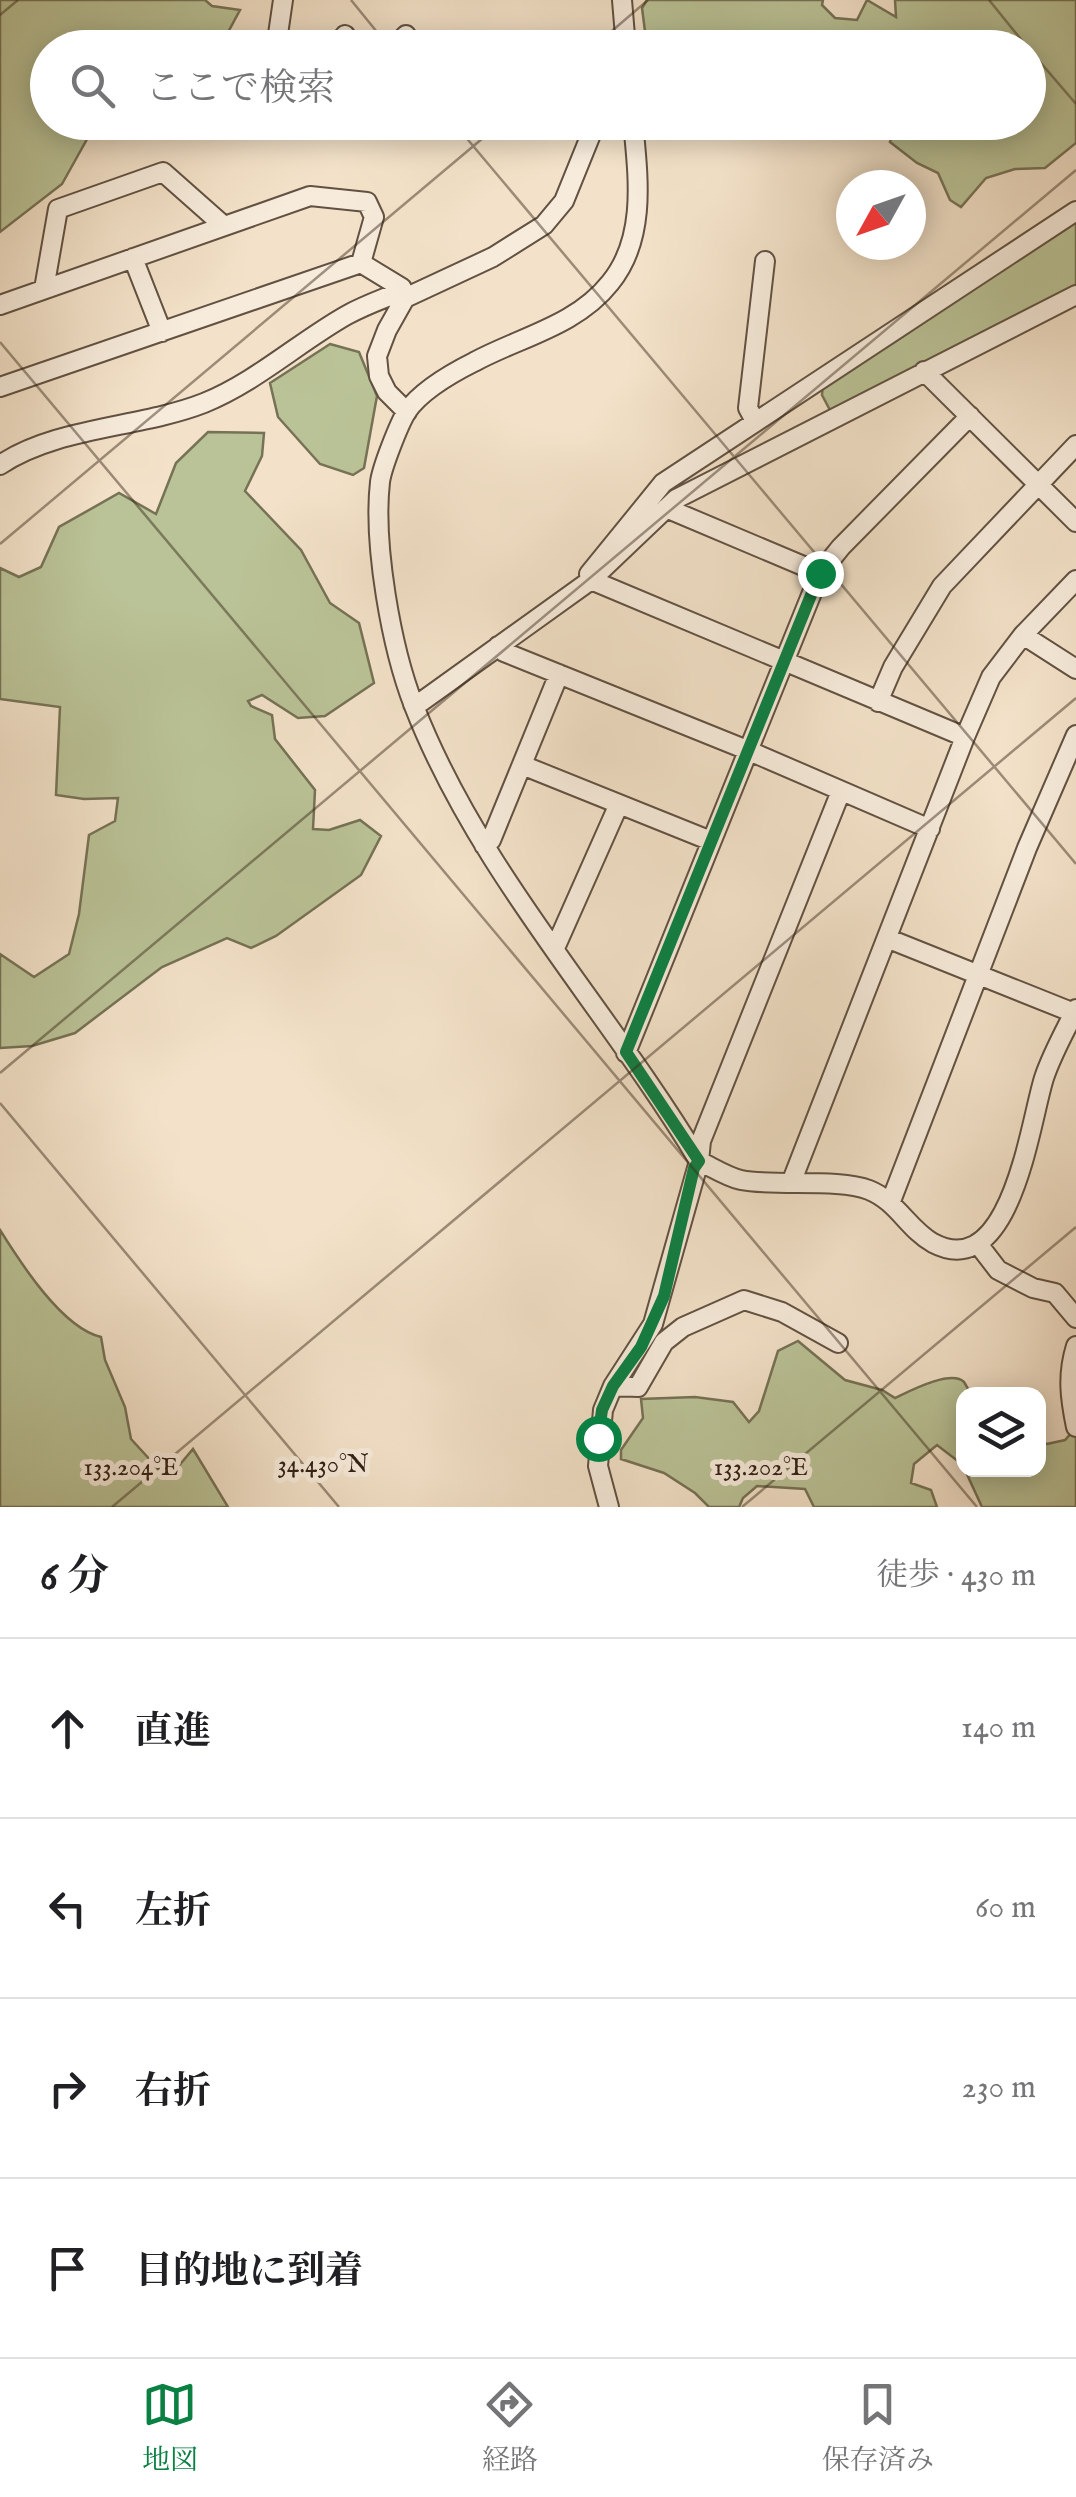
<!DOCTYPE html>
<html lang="ja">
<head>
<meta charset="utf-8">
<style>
	:root { --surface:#fff; --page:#f6f6f6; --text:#202124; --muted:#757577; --line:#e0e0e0; --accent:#0b8043 }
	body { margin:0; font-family:"IM FELL English","Noto Serif JP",serif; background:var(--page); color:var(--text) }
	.controls { position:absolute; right:30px; bottom:30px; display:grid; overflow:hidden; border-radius:20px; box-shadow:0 5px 25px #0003 }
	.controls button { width:90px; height:90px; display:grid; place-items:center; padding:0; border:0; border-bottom:2px solid var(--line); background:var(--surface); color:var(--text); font:50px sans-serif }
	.compass { position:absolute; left:836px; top:170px; width:90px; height:90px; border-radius:50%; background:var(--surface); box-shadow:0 5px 25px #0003; rotate:230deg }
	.stop { position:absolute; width:30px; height:30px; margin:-22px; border:8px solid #0b8043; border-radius:50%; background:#fff }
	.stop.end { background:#0b8043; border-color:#fff; box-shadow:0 2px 10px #0008 }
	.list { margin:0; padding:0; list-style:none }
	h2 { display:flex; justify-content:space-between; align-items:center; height:130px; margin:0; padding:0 40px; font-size:42px }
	h2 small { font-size:32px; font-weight:400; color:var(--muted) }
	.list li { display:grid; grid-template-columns:65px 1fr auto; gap:30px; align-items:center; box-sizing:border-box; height:180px; padding:0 40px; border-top:2px solid var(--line) }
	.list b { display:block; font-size:38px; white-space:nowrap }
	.list em { font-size:32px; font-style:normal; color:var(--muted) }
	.icon { flex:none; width:55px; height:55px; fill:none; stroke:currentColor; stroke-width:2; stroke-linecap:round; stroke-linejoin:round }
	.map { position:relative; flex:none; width:1076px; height:1507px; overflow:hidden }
	.search { position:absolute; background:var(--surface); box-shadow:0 5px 25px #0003; left:30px; right:30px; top:30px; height:110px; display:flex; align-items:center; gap:25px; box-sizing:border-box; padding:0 35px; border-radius:55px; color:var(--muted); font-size:38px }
	.sheet { height:850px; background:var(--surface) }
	nav { display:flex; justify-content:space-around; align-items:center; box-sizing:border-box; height:140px; border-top:2px solid var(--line); background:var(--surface); font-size:28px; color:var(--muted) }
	nav a { display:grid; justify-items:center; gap:5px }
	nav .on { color:var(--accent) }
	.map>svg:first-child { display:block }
	.green { fill:#bac397; stroke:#767256; stroke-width:2.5 }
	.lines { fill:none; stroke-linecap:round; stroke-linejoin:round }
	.minor-casing { stroke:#625142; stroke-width:22 }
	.minor { stroke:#f7ecdc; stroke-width:18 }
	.route { stroke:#0b8043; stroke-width:12 }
	.ticks { fill:none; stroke:#312115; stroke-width:2.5; stroke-opacity:0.45 }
	.ticks-label { font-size:25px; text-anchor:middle; fill:#312115; stroke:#f7ecdc; stroke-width:10; stroke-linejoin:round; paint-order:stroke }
</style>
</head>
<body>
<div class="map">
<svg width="1076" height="1507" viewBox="0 0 1076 1507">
	<rect width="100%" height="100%" fill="#f3e2c9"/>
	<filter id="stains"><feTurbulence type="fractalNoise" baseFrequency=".002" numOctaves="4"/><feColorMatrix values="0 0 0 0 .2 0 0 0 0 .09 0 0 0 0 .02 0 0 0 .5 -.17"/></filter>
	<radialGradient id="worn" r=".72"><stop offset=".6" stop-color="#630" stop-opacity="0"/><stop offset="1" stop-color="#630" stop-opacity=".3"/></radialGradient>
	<path class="green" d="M0 0H205L212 6 240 10 220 47 48 48V122L96 123 62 184 0 232Z
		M647 0H823L822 5 835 18 857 20 867 0 896 17 895 0H1076V143L1045 168 1015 169 986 178 961 207 950 200 938 173 917 163 890 142 896 123 1028 122V48L647 47 642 8Z
		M1076 219V290L830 410 822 395 823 384 893 343Z
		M330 344 359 352 377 396 364 468 353 475 320 464 278 417 270 383Z
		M208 432 264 433 262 456 245 491 301 550 330 603 359 623 374 683 325 716 298 718 262 695 248 701 251 706 272 715 275 739 315 790 313 829 329 830 360 820 381 836 361 875 276 936 251 948 227 938 162 967 75 1033 32 1046 0 1048V954L34 977 69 954 79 914 89 835 115 821 118 798 84 799 56 795 60 707 0 699V568L19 577 41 567 59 527 119 493 156 514 176 463Z
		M0 1230C20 1262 62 1328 101 1337L105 1360 125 1407 131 1439 164 1475 177 1468 193 1449 228 1507H0Z
		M798 1341 845 1380 882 1390 895 1398C908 1392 951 1369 964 1382 967 1386 968 1391 972 1394H964L963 1465 937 1445 914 1464 911 1483 931 1490 937 1507H814L805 1489 757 1486 743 1498 739 1507H709L695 1493 664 1473 621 1459V1450L643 1418 641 1399 695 1397 733 1402 749 1422 759 1411 778 1351Z
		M1073 1431 1076 1432V1507H982L965 1470H1038L1039 1441 1047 1444 1065 1440Z"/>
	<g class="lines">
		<defs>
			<path id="minor" d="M622 0 626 48
				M276 48 283 0
				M334 48 345 35
				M393 48 406 35
				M633 122C638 176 647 238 610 283 576 326 520 337 474 362 452 373 422 390 407 411 399 424 382 467 380 482 373 544 391 647 414 706 479 873 607 1008 699 1161 712 1167 727 1177 741 1180 776 1187 838 1178 869 1190 897 1201 908 1229 933 1243 1011 1284 1030 1122 1044 1078 1052 1054 1065 1031 1076 1009
				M133 258 162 332
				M44 289 58 209 163 172 224 226
				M0 305 310 196 367 202 374 217 361 263
				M924 371 1076 522
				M0 387 361 263 402 288 405 298
				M407 412 387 392 379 376 377 356 387 330 405 298 493 257 544 225 564 201 596 122
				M755 421 748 408 765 261
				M0 465C56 427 140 428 204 403 256 382 299 342 347 315 363 306 380 300 397 293L405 298
				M666 508 820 573
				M1023 635 1076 669
				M498 646 504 652 747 750 930 829
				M878 702 893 667 942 586 1076 445
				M413 704 421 702 591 580 676 499 1076 295
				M965 737 591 580 589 574 663 483 1076 211
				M522 765 711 841
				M484 845 491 840 559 674
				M889 939 1074 1013
				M555 948 619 804
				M626 1053 820 573 841 547 970 416
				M791 1183 965 737 991 677 1023 635 1076 580
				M891 1201 1027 848 1076 735
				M978 1244 998 1270 1033 1288 1055 1293 1076 1318
				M1076 1346C1067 1375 1070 1398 1076 1427
				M613 1386 638 1387 664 1342 683 1327 744 1300 782 1312 838 1343
				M609 1507 598 1466 603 1410 613 1386 653 1324 699 1161 701 1141 841 791"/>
		</defs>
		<use href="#minor" class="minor-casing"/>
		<use href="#minor" class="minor"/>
	</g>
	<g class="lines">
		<path class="route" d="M598 1438 602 1410 613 1386 641 1347 664 1296 694 1168 699 1161 626 1052 820 573"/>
	</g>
	<path class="ticks" d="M351 0 390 48M989 0 1028 48M0 15 18 0M592 48 648 0M1028 48 1076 104M453 122 1076 864M0 342 977 1507M0 544 502 122M0 1073 1076 170M0 1103 339 1507M112 1507 1076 698M742 1507 1076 1227"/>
	<g class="ticks-label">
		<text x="323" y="1472">34.430°N</text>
		<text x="131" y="1475">133.204°E</text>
		<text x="761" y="1475">133.202°E</text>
	</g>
	<rect width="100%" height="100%" filter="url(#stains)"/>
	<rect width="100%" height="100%" fill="url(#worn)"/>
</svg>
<div class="controls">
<button><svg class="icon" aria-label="layers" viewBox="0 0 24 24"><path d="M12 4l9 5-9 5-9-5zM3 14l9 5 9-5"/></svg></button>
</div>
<svg class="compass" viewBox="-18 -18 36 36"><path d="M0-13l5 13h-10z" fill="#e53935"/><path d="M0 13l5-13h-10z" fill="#757577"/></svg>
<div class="stop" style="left:598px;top:1438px"></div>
<div class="stop end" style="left:820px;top:573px"></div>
<div class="search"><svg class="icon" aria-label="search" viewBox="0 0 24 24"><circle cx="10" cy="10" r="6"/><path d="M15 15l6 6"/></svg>ここで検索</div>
</div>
<section class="sheet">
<h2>6 分<small>徒歩 · 430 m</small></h2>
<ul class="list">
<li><svg class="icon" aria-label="ahead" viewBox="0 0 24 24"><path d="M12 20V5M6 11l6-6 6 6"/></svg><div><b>直進</b></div><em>140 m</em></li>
<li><svg class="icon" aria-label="left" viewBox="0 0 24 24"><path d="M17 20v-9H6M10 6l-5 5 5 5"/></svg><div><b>左折</b></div><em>60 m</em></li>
<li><svg class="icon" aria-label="right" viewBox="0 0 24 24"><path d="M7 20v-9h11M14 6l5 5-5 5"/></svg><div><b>右折</b></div><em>230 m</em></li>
<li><svg class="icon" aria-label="arrive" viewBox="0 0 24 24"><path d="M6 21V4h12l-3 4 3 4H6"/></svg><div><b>目的地に到着</b></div></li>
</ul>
</section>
<nav>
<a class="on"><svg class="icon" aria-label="map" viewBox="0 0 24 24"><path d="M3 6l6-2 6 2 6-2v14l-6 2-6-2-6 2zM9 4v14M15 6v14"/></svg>地図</a>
<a><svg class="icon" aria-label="directions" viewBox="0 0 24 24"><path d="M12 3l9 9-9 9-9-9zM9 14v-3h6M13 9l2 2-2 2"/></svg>経路</a>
<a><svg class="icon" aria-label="saved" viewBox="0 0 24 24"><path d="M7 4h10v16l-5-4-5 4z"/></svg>保存済み</a>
</nav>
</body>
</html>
